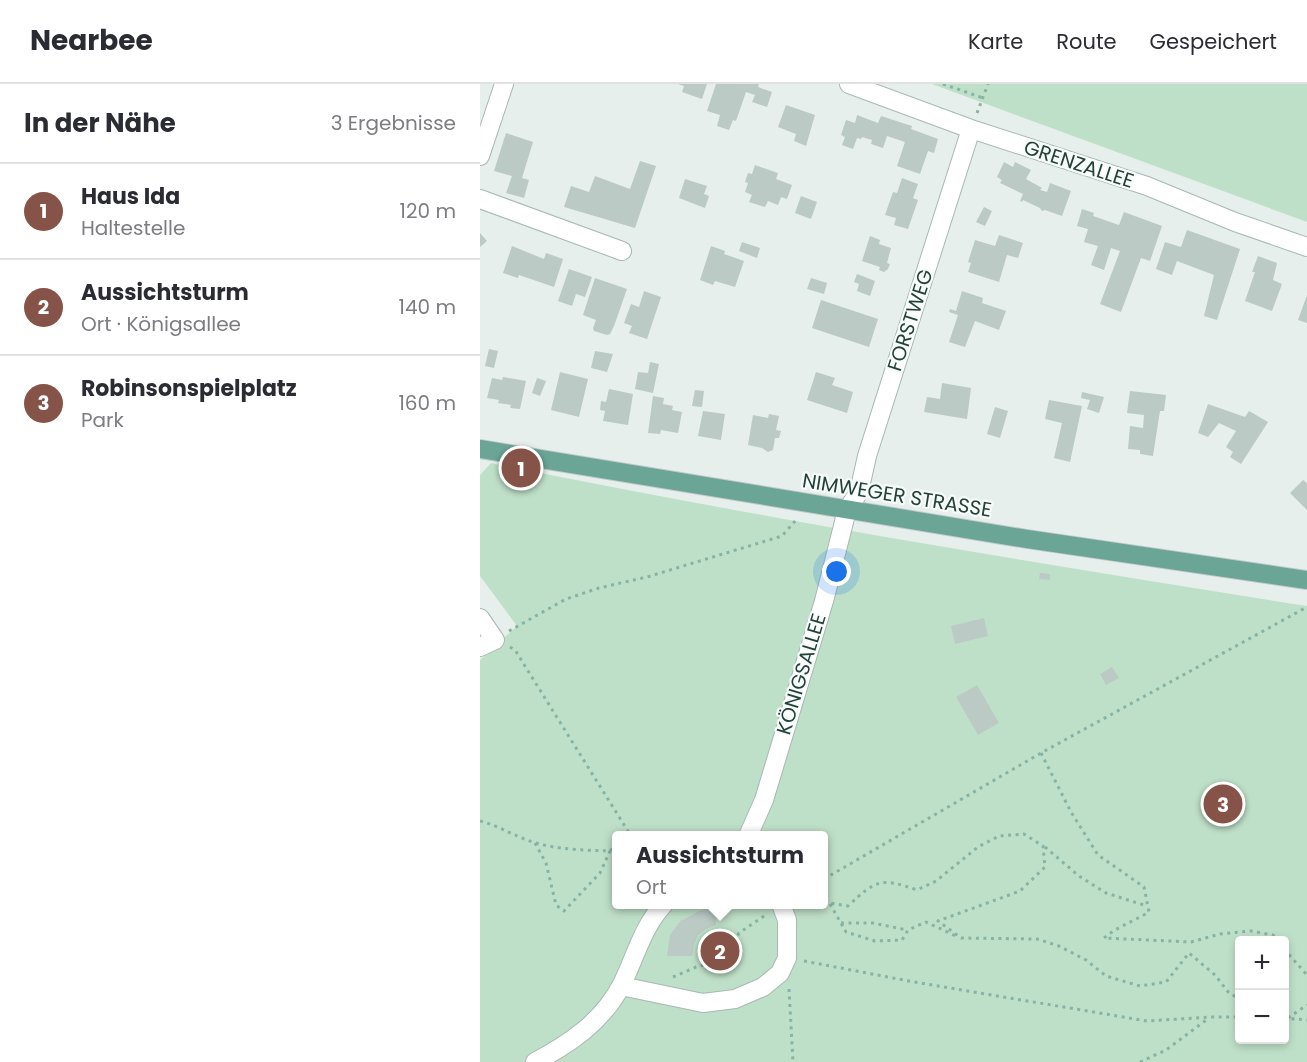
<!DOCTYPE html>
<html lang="de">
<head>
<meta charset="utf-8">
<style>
	:root { --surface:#fff; --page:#f2f2f3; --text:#2b2b33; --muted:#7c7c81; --line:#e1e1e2; --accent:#855347 }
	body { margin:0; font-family:Poppins,sans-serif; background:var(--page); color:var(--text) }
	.controls { position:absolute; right:18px; bottom:18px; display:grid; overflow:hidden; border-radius:6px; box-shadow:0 3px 9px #0003 }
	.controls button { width:54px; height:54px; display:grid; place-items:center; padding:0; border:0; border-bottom:2px solid var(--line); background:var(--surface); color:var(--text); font:30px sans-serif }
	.you { position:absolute; left:357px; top:488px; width:21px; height:21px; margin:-15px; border:4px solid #fff; border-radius:50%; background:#1a73e8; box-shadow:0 0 0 9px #1a73e833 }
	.badge { display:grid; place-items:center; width:39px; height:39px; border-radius:50%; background:var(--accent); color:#fff; font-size:20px; font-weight:700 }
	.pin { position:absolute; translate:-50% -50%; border:3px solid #fff; box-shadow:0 2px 6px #0006 }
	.popup { position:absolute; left:132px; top:747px; width:216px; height:78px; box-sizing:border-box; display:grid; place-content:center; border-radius:6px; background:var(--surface); filter:drop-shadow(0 2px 4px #0005); font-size:20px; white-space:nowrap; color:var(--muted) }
	.popup b { font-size:22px; color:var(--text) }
	.popup::after { content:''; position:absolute; left:50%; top:100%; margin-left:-12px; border:12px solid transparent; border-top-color:var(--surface) }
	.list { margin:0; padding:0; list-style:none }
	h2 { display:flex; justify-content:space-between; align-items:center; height:78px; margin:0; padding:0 24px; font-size:26px }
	h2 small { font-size:20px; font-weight:400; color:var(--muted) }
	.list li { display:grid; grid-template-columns:39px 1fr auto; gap:18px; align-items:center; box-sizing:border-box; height:96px; padding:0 24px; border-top:2px solid var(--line) }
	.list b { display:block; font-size:22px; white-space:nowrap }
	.list p { margin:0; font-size:20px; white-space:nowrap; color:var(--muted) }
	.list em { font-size:20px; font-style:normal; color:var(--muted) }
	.map { position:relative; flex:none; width:827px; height:978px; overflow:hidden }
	header { display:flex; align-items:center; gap:36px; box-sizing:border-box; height:84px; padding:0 30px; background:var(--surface); border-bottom:2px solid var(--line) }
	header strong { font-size:28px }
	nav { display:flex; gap:33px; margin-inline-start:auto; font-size:21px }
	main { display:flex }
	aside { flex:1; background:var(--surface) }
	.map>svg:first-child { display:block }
	.green { fill:#bfe0c8; fill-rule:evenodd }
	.building { fill:#bbcac4 }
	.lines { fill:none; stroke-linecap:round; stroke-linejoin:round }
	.minor-casing { stroke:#a8b8b2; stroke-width:20 }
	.major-casing { stroke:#c2cac8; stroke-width:20 }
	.path { stroke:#86b3a5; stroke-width:3; stroke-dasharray:3 4.5; stroke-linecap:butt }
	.minor { stroke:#fff; stroke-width:18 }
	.major { stroke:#6aa596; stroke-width:18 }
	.labels { text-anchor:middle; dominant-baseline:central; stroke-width:4.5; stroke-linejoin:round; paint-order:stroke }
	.street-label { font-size:20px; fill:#24423a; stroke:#f7fbf9 }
</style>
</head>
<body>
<header>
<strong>Nearbee</strong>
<nav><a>Karte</a><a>Route</a><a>Gespeichert</a></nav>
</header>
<main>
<aside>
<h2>In der Nähe<small>3 Ergebnisse</small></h2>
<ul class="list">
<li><span class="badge">1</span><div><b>Haus Ida</b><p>Haltestelle</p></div><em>120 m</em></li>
<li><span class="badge">2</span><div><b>Aussichtsturm</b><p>Ort · Königsallee</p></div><em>140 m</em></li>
<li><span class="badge">3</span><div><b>Robinsonspielplatz</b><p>Park</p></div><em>160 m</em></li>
</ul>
</aside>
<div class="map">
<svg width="827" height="978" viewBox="0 0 827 978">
	<rect width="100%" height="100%" fill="#e6efeb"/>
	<path class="green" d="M452 0H827V138Z
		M11 379C281 434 554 479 827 522V978H0V576L37 542 0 492V391ZM136 752H344V820H136ZM760 856H804V956H760Z"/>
	<path class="building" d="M198 0H227L222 15 202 8 204 2Z
		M236 0H279L278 3 292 8 287 23 272 18 275 11 266 8 256 37 253 36 249 46 237 42 240 31 227 27Z
		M306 21 335 31 326 62 314 57 316 50 298 43Z
		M377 31 398 39 401 32 432 42 431 45 458 55 454 69 448 67 440 90 417 82 425 58 407 52 403 64 391 60 392 56 382 53 381 55 377 54 373 65 362 61 365 53 361 51 366 36 375 39Z
		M26 49 53 58 42 94 49 96 44 114 26 109 32 92 14 87Z
		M160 77 176 82 155 144 84 123 91 102 109 108 115 92 150 105Z
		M524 78 533 83 535 78 551 86 546 95 562 104 560 106 567 108 570 99 591 107 582 132 565 126 562 127 560 124 543 116 542 118 540 117 543 110 520 99 522 96 517 93Z
		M275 81 298 89 296 95 312 101 307 115 301 113 298 121 288 117 285 123 269 118 272 111 265 108 268 99 265 98 268 89 272 90Z
		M422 94 438 100 433 114 438 116 428 145 414 141 416 134 405 131 413 108 417 109Z
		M205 95 227 102 224 110 229 112 225 124 199 114Z
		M321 112 337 118 331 135 315 129Z
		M504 123 512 127 505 142 496 138Z
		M602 125 614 129 613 132 639 141 644 128 682 142 670 177 661 174 641 228 620 220 640 167 631 164 624 186 611 181 618 162 604 158 608 145 597 142Z
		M707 146 760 165 737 236 724 232 734 191 697 177 692 191 676 185 685 158 701 163Z
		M0 149 7 157 0 163Z
		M519 151 543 159 538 174 527 171 519 198 488 188 491 179 488 178 495 156 515 162Z
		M390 152 400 156 399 160 411 164 407 179 410 180 408 185 404 188 399 186 400 183 382 177Z
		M262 158 280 164 277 174 259 167Z
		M32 162 64 175 66 169 83 175 74 203 39 191 38 194 23 189Z
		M231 162 245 167 244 170 264 177 255 203 235 197 233 201 220 196Z
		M778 172 797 179 793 196 802 200 792 227 765 217 775 188H772Z
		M89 185 112 193 105 213 96 210 92 222 78 217Z
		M377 190 395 197 390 212 377 207 379 200 374 198Z
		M115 194 147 205 134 242 130 250 127 251 114 247 113 244 116 236 103 231Z
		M331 194 347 199 344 210 327 205Z
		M164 207 181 213 167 255 149 249 152 242 144 239 151 220 159 223Z
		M482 207 503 214 502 219 526 227 519 246 495 237 485 263 469 258 478 231 469 228 470 225 476 227Z
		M827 211V239L818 236Z
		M341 216 398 235 389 263 332 244Z
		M9 265 18 267 14 284 5 282Z
		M115 267 133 270 127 288 111 284Z
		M170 278 179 280 173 309 155 305 158 288 168 289Z
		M80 288 108 295 99 333 71 326Z
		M336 288 355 294 352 301 373 308 367 329 327 316Z
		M23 293 46 297 40 325 30 324 31 321 18 319 19 316 7 314 12 294 22 296Z
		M57 294 66 297 60 312 52 309Z
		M462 299 491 304 487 335 444 328 447 313 460 315Z
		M129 305 153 310 148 341 123 337 125 327 120 326 121 317 126 318Z
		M215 306 224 307 222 323 212 322Z
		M650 307 686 311 684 327H680L679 333 673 372 660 370V366L648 365 650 342 663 344 664 331 647 329Z
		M602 308 624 313 619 329 607 325 610 316 601 314Z
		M173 312 184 314 183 320 193 322 192 326 202 328 198 349 181 346 180 350 168 349Z
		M569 316 602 322 590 378 574 374 582 339 565 335Z
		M728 320 765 333 769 327 788 338 761 380 750 373 753 368 746 363 756 347 739 339 728 353 718 349Z
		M515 323 528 327 520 354 507 350Z
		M223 327 245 330 241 356 218 352Z
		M289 330 299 332 296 346 301 347 299 354H295L293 366 288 368 282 364 268 361 273 331 288 334Z
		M823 396 827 399V426L810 409Z
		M560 489 570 490V496L559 495Z
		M504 534 508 552 475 560 471 542Z
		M632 583 639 594 626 601 620 590Z
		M497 601 519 639 498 651 476 613Z
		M237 824 236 841 226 845 218 851 214 860 212 872H187L190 851 202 835 203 836 221 826Z
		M234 867a6 6 0 1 1 12 0a6 6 0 1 1-12 0Z"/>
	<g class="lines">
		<defs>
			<path id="minor" d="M369 0 491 45 667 102 755 138 827 163
				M0 72 24 0
				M0 115 142 167
				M0 534 15 556 0 563
				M268 752 284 716 344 517 367 426 379 408 387 372 491 45
				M141 902 223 919 255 915 283 903 300 889 307 874V836L301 820
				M55 978C89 960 122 938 141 902 155 875 162 843 184 820"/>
			<path id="major" d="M0 365 547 455 827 496"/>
		</defs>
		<use href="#minor" class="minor-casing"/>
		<use href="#major" class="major-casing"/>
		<path class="path" d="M463 0 503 14
			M497 29 508 0
			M29 547 86 515 119 504 167 493 302 452 316 436
			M30 563 35 566 151 752
			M561 669 591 728 618 771 664 803 669 828C654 837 637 843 624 854L711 858 740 850 771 847 793 851 797 856
			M0 737C20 742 37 754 56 759 80 766 106 766 130 767L136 761
			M55 759 66 779 76 821 84 827 120 789 130 767
			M565 763 599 792 626 809 667 822
			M344 795 561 669 827 523
			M344 818 368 822C396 796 400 793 437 806L456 797 498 763 519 752 544 750 563 762 565 783 540 807 458 837 481 854 557 855 579 862 606 876 626 892 660 902 686 898 709 869 735 891 749 909 760 915
			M350 820 366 848 395 857 422 856 428 846 446 838 476 852
			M361 839H393L427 846
			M804 865 827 891
			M324 877 434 898 667 937 731 933H760
			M193 893 216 883 246 875 259 849 287 830
			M309 905 313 978
			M804 934 827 936
			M808 934 827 921
			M660 978 686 966 729 934"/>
		<use href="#minor" class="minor"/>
		<use href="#major" class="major"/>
	</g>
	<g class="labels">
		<g class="street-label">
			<text transform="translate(599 80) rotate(18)">GRENZALLEE</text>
			<text transform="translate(430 236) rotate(-72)">FORSTWEG</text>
			<text transform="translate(417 411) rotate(9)">NIMWEGER STRASSE</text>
			<text transform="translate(321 590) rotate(-73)">KÖNIGSALLEE</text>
		</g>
	</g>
</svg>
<div class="controls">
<button>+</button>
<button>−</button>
</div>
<div class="you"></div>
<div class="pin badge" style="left:41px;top:384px">1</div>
<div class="pin badge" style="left:240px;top:867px">2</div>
<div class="popup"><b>Aussichtsturm</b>Ort</div>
<div class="pin badge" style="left:743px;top:720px">3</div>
</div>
</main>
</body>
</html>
